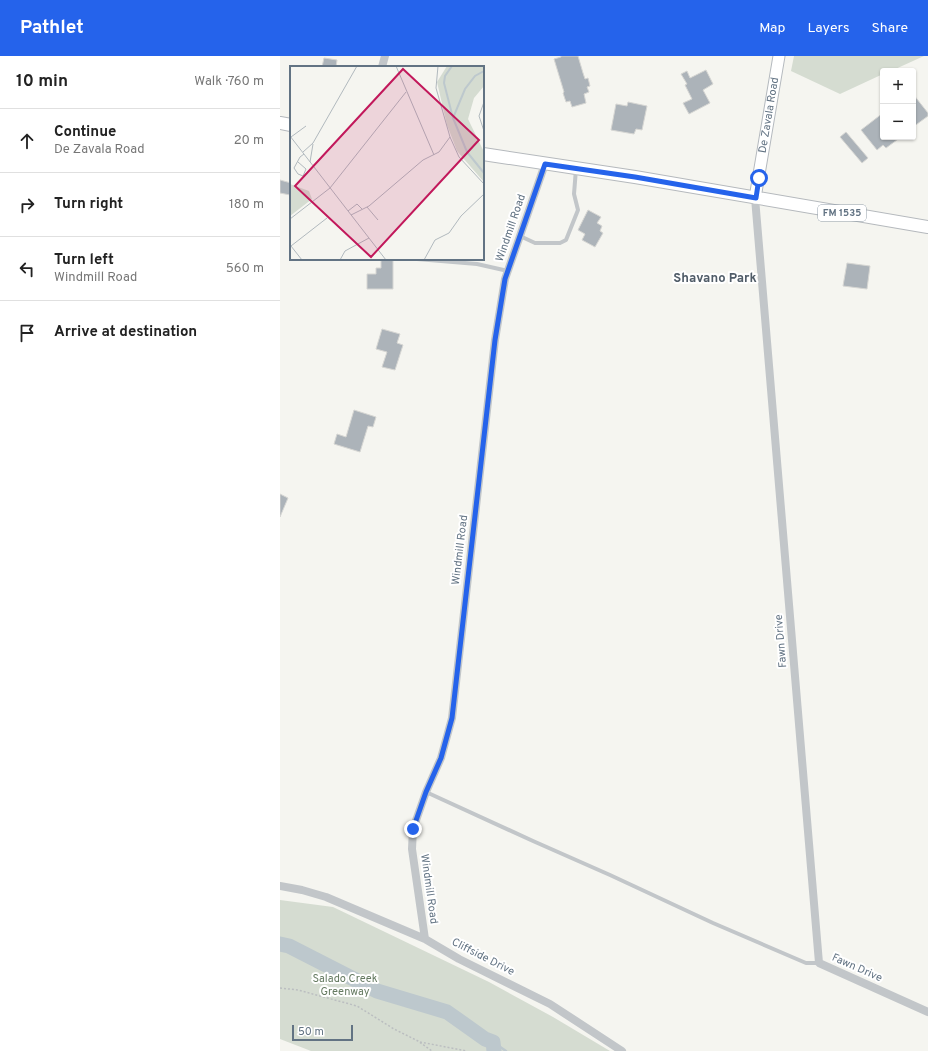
<!DOCTYPE html>
<html lang="en">
<head>
<meta charset="utf-8">
<style>
	:root { --surface:#fff; --page:#f2f2f2; --text:#222; --muted:#767676; --line:#e0e0e0; --accent:#2563eb }
	body { margin:0; font-family:Overpass,sans-serif; background:var(--page); color:var(--text) }
	.controls { position:absolute; right:12px; top:12px; display:grid; overflow:hidden; border-radius:4px; box-shadow:0 1px 3px #0004 }
	.controls button { width:36px; height:36px; display:grid; place-items:center; padding:0; border:0; border-bottom:1px solid var(--line); background:var(--surface); color:var(--text); font:20px sans-serif }
	.scale { position:absolute; left:12px; bottom:10px; width:61px; box-sizing:border-box; padding-left:4px; border:2px solid #627383; border-top:0; font-size:11px; line-height:14px; white-space:nowrap; color:#627383; -webkit-text-stroke:3px #fff; paint-order:stroke }
	.stop { position:absolute; width:12px; height:12px; margin:-9px; border:3px solid #2563eb; border-radius:50%; background:#fff }
	.stop.end { background:#2563eb; border-color:#fff; box-shadow:0 1px 4px #0008 }
	.list { margin:0; padding:0; list-style:none }
	h2 { display:flex; justify-content:space-between; align-items:center; height:52px; margin:0; padding:0 16px; font-size:17px }
	h2 small { font-size:13px; font-weight:400; color:var(--muted) }
	.list li { display:grid; grid-template-columns:26px 1fr auto; gap:12px; align-items:center; box-sizing:border-box; height:64px; padding:0 16px; border-top:1px solid var(--line) }
	.list b { display:block; font-size:15px; white-space:nowrap }
	.list p { margin:0; font-size:13px; white-space:nowrap; color:var(--muted) }
	.list em { font-size:13px; font-style:normal; color:var(--muted) }
	.icon { flex:none; width:22px; height:22px; fill:none; stroke:currentColor; stroke-width:2; stroke-linecap:round; stroke-linejoin:round }
	.map { position:relative; flex:none; width:648px; height:995px; overflow:hidden }
	header { display:flex; align-items:center; gap:24px; box-sizing:border-box; height:56px; padding:0 20px; background:var(--accent); color:#fff }
	header strong { font-size:19px }
	nav { display:flex; gap:22px; margin-inline-start:auto; font-size:14px }
	main { display:flex }
	aside { flex:1; background:var(--surface) }
	.map>svg:first-child { display:block }
	.green { fill:#d5dcd1 }
	.lines { fill:none; stroke-linecap:round; stroke-linejoin:round }
	.stream { stroke:#bdc8cd; stroke-width:2.5 }
	.river { stroke:#bdc8cd; stroke-width:15 }
	.building { fill:#acb3b9; stroke:#d6d6d3 }
	.secondary-casing { stroke:#b4b9be; stroke-width:13 }
	.primary-casing { stroke:#b5b9bd; stroke-width:14 }
	.path { stroke:#bbbec0; stroke-width:1.5; stroke-dasharray:2 2; stroke-linecap:butt }
	.lane { stroke:#c2c6c9; stroke-width:4 }
	.street { stroke:#c2c6c9; stroke-width:8 }
	.secondary { stroke:#fff; stroke-width:11 }
	.primary { stroke:#fff; stroke-width:12 }
	.route { stroke:#2563eb; stroke-width:5 }
	.labels { text-anchor:middle; dominant-baseline:central; stroke-width:4; stroke-linejoin:round; paint-order:stroke }
	.shield { fill:#fff; stroke:#919da8; stroke-width:1 }
	.shield-label { font-size:10px; font-weight:bold; fill:#627383 }
	.street-label { font-size:11px; fill:#627383; stroke:#fff }
	.park-label { font-size:11px; fill:#657a61; stroke:#fff }
	.quarter-label { font-size:13px; font-weight:bold; fill:#505c68; stroke:#fff }
	.inset-river { fill:none; stroke:#bdc8cd; stroke-width:2 }
	.inset-road { fill:none; stroke:#b1b9be; stroke-width:1 }
	.view { fill:#c2185b; fill-opacity:0.15; stroke:#c2185b; stroke-width:2 }
	.inset-edge { fill:none; stroke:#627383; stroke-width:2 }
</style>
</head>
<body>
<header>
<strong>Pathlet</strong>
<nav><a>Map</a><a>Layers</a><a>Share</a></nav>
</header>
<main>
<aside>
<h2>10 min<small>Walk · 760 m</small></h2>
<ul class="list">
<li><svg class="icon" aria-label="ahead" viewBox="0 0 24 24"><path d="M12 20V5M6 11l6-6 6 6"/></svg><div><b>Continue</b><p>De Zavala Road</p></div><em>20 m</em></li>
<li><svg class="icon" aria-label="right" viewBox="0 0 24 24"><path d="M7 20v-9h11M14 6l5 5-5 5"/></svg><div><b>Turn right</b></div><em>180 m</em></li>
<li><svg class="icon" aria-label="left" viewBox="0 0 24 24"><path d="M17 20v-9H6M10 6l-5 5 5 5"/></svg><div><b>Turn left</b><p>Windmill Road</p></div><em>560 m</em></li>
<li><svg class="icon" aria-label="arrive" viewBox="0 0 24 24"><path d="M6 21V4h12l-3 4 3 4H6"/></svg><div><b>Arrive at destination</b></div></li>
</ul>
</aside>
<div class="map">
<svg width="648" height="995" viewBox="0 0 648 995">
	<rect width="100%" height="100%" fill="#f5f5f0"/>
	<path class="green" d="M514 0H644L611 15H603V18L560 38 511 15Z
		M0 844 53 851 209 926 273 961 330 995H31L0 983Z"/>
	<g class="lines">
		<path class="stream" d="M213 986 226 995"/>
		<path class="river" d="M0 888 9 890 97 935 167 956 205 983 213 986 214 995"/>
	</g>
	<path class="building" d="M281 0H298L303 17 305 23 308 22 310 30 307 31 309 36 304 38 306 47 292 51 290 45 286 46 283 37 284 36 274 3 281 1Z
		M44 2 57 4 56 11H42Z
		M426 14 433 28 423 34 430 47 409 58 403 47 412 43 405 29 407 28 401 18 407 15 410 22Z
		M633 38 648 57V60L633 71Z
		M348 46 367 50 362 74 356 73 354 78 331 74 336 48 347 50Z
		M603 57V81H621L606 92 603 89 597 94 581 74Z
		M566 76 588 102 582 107 560 81Z
		M0 124 11 127 10 139 0 137Z
		M308 154 321 161 317 167 322 170 320 175 323 177 315 191 302 184 305 178 298 174Z
		M101 203H113V233H87V218H96V212H101Z
		M567 207 590 210 587 233 563 230Z
		M102 273 120 278 117 287 123 289 115 314 102 311 107 296 96 293Z
		M74 354 96 361 93 371 88 370 80 396 54 388 57 378 66 381Z
		M0 438 8 442 0 461Z"/>
	<g class="lines">
		<defs>
			<g id="secondary">
				<path id="s1" d="M475 142 499 0"/>
			</g>
			<path id="primary" d="M0 67 11 69
				M203 98 355 121 648 171"/>
		</defs>
		<use href="#secondary" class="secondary-casing"/>
		<use href="#primary" class="primary-casing"/>
		<path class="path" d="M0 932 18 934 77 950 114 973 138 985 152 995
			M140 986 187 995"/>
		<path class="lane" d="M240 180 255 187H280L286 184 298 154 294 138 296 113
			M137 203 197 208 228 215
			M146 736 253 785 330 819 433 867 526 907H539"/>
		<path class="street" d="M102 11 105 0
			M475 142 539 907 648 956
			M0 830 22 834 46 841 145 883 179 903 270 948 342 995
			M145 883 132 793 133 773 146 736 161 702 172 662 215 284 225 223 265 108"/>
		<use href="#secondary" class="secondary"/>
		<use href="#primary" class="primary"/>
	</g>
	<g class="lines">
		<path class="route" d="M133 773 146 736 161 702 172 662 215 284 225 223 265 108 355 121 476 142 479 122"/>
	</g>
	<g class="labels">
		<rect class="shield" x="538" y="149" width="48" height="16" rx="3"/>
		<g class="shield-label">
			<text x="562" y="157">FM 1535</text>
		</g>
		<g class="street-label">
			<text stroke="none"><textPath href="#s1" startOffset="84">De Zavala Road</textPath></text>
			<text transform="translate(231 172) rotate(-71)">Windmill Road</text>
			<text transform="translate(180 494) rotate(-83)">Windmill Road</text>
			<text transform="translate(501 585) rotate(-95)">Fawn Drive</text>
			<text transform="translate(149 833) rotate(82)">Windmill Road</text>
			<text transform="translate(203 901) rotate(27)">Cliffside Drive</text>
			<text transform="translate(577 912) rotate(24)">Fawn Drive</text>
		</g>
		<g class="park-label">
			<text x="65" y="923">Salado Creek<tspan x="65" dy="13">Greenway</tspan></text>
		</g>
		<g class="quarter-label">
			<text x="435" y="223">Shavano Park</text>
		</g>
	</g>
	<g transform="translate(10 10)">
		<rect width="194" height="194" fill="#f5f5f0"/>
		<path d="M157 0H194V20L184 32 178 53 194 86V116L167 85 157 59 147 16ZM0 118 19 125 22 133 0 150Z" fill="#d5dcd1"/>
		<path class="inset-river" d="M162 0 155 10 154 17 163 52M194 5 185 10 175 23 163 52 177 86 194 107"/>
		<path class="inset-road" d="M106 0 144 89M148 0 146 22 160 71 169 91 194 118M194 36 189 50 194 65M0 70 96 194M1 71 16 60M13 86 23 77 67 0M8 96 16 103 13 110 8 108 4 102 10 91 14 88M20 96 23 78M40 122 116 26M77 141 88 154M58 145 67 138 72 143M61 149 79 140 133 94 149 86 160 71M0 153 40 122M12 194 1 180 37 152M50 194 55 185 79 172M134 194 145 174 159 167 171 150 194 128"/>
		<path class="view" d="M113 3 189 74 81 191 5 120Z"/>
		<rect width="194" height="194" class="inset-edge"/>
	</g>
</svg>
<div class="controls">
<button>+</button>
<button>−</button>
</div>
<div class="scale">50 m</div>
<div class="stop" style="left:479px;top:122px"></div>
<div class="stop end" style="left:133px;top:773px"></div>
</div>
</main>
</body>
</html>
